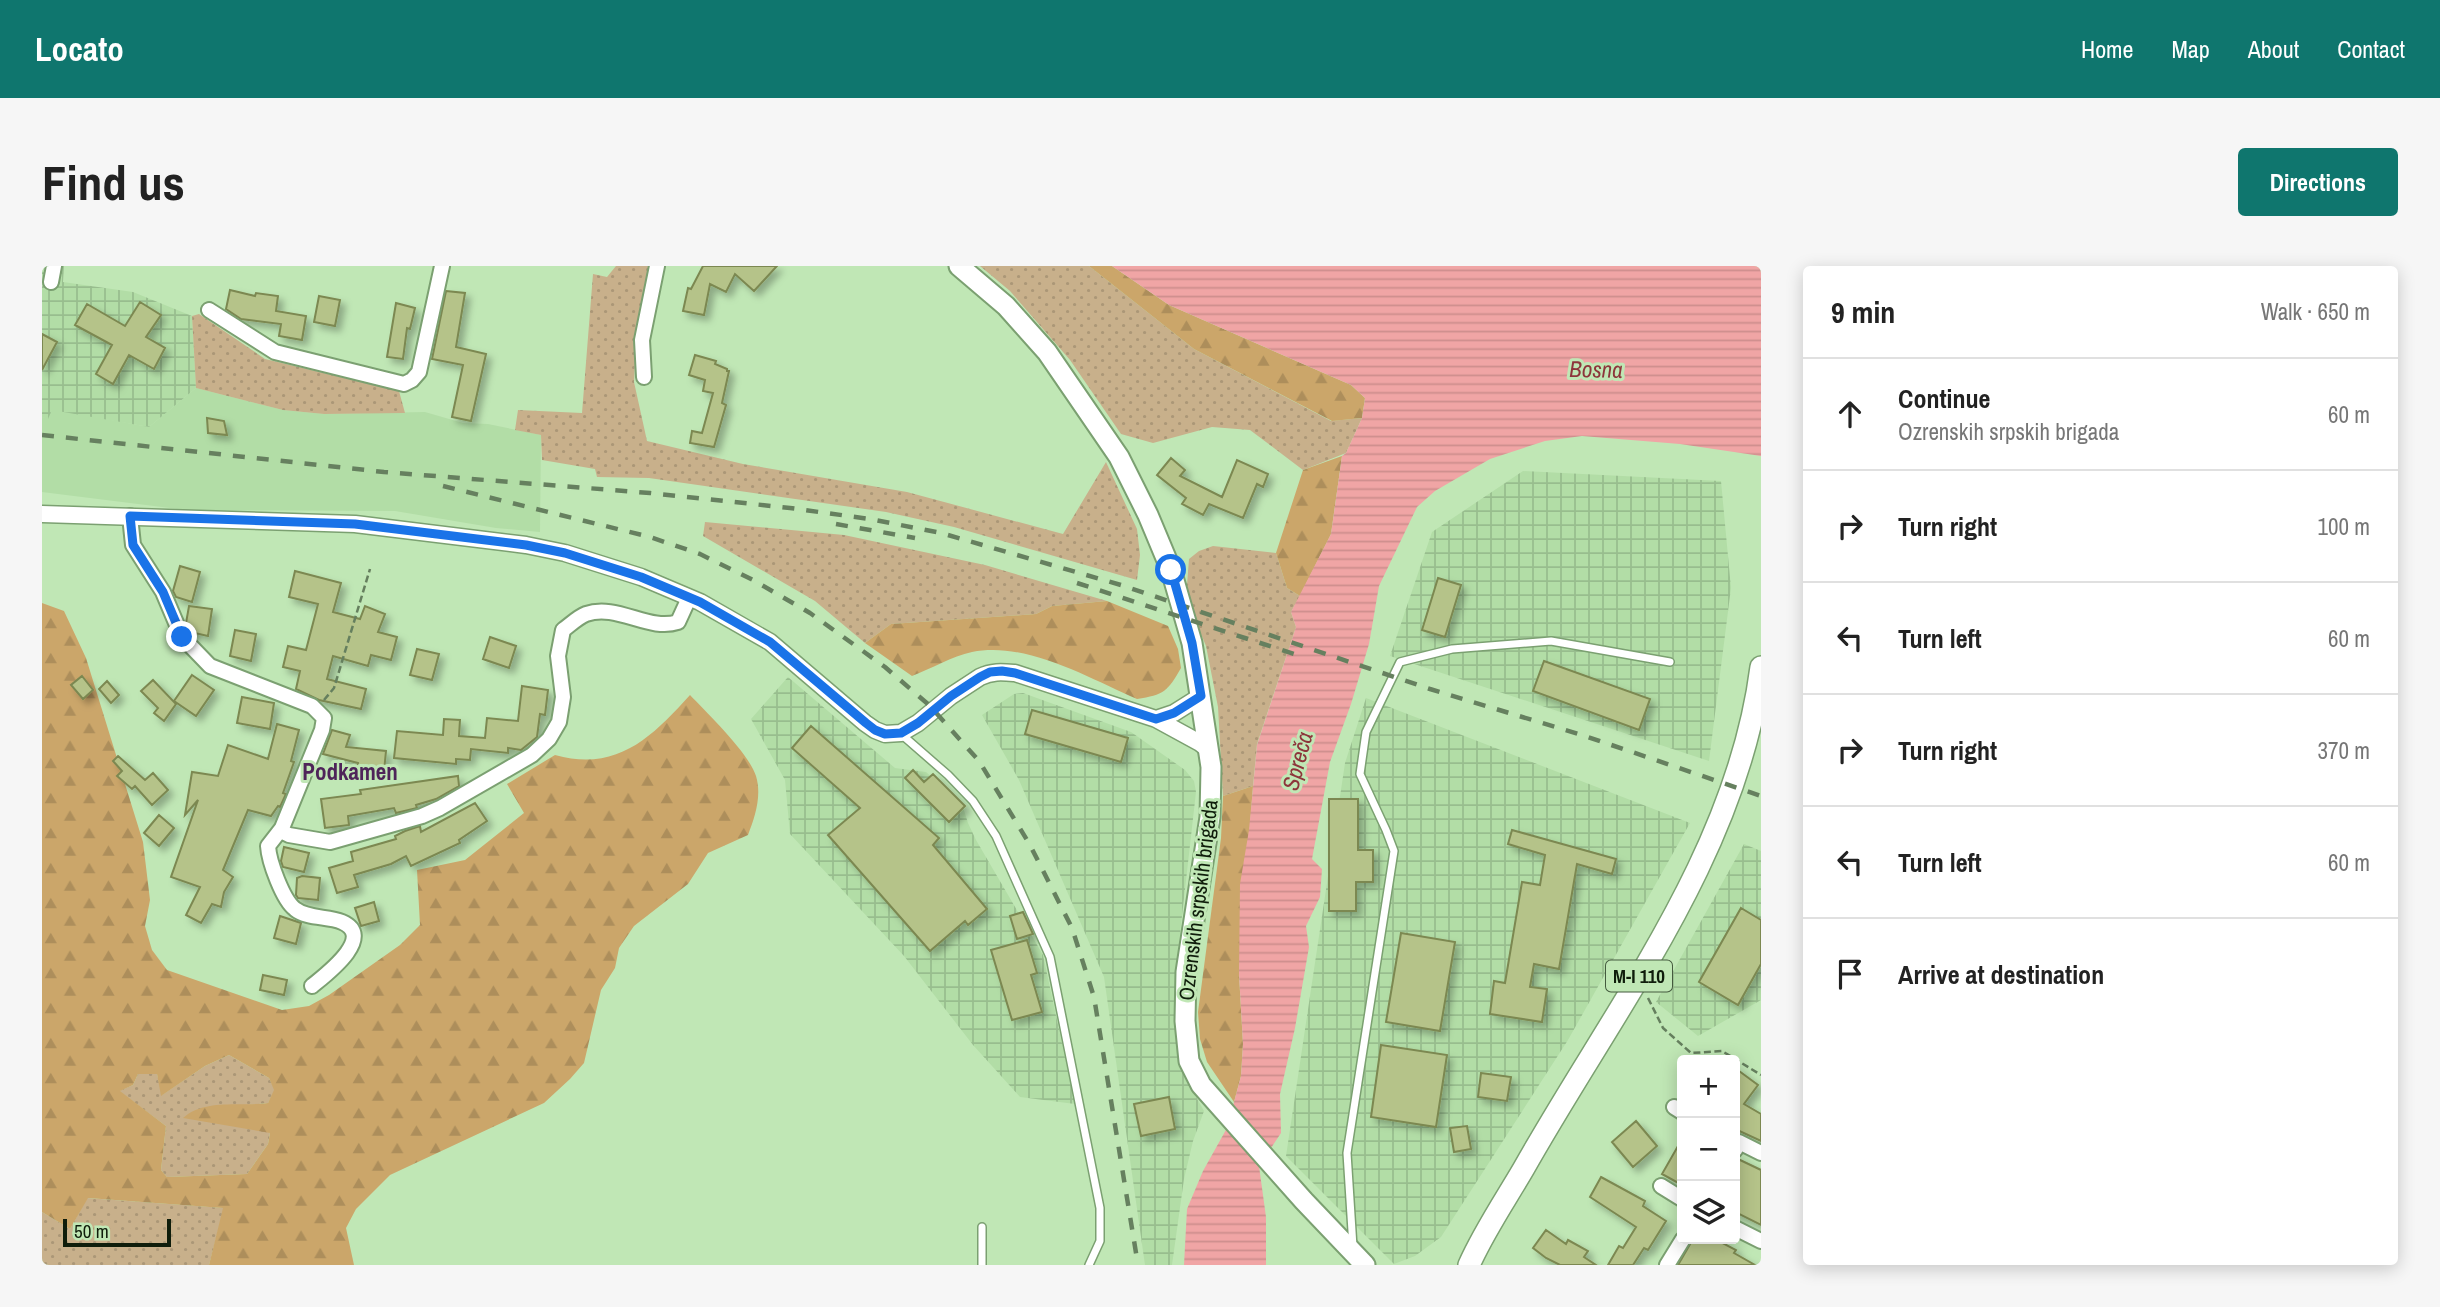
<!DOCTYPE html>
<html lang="en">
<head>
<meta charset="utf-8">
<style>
	:root { --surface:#fff; --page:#f6f6f6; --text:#222; --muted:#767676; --line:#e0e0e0; --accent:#0f766e }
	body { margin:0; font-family:"Archivo Narrow",sans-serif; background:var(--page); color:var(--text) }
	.controls { position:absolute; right:21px; bottom:21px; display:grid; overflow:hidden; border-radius:7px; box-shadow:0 4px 18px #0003 }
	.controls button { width:63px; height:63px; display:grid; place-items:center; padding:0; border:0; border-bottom:2px solid var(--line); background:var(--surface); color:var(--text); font:35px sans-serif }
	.scale { position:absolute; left:21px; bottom:18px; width:108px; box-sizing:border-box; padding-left:7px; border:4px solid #0f1d0b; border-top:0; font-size:19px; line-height:24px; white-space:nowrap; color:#0f1d0b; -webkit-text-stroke:5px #c0e7b5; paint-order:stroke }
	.stop { position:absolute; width:21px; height:21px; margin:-16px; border:5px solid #1a73e8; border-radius:50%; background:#fff }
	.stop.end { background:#1a73e8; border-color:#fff; box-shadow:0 2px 7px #0008 }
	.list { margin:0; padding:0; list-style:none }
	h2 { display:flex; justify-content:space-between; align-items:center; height:91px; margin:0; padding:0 28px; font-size:30px }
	h2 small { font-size:23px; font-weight:400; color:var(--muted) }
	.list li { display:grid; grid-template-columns:46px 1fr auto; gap:21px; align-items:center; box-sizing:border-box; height:112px; padding:0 28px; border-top:2px solid var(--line) }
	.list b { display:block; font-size:26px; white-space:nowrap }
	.list p { margin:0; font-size:23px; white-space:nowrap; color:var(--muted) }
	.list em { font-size:23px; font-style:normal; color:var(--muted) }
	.icon { flex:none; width:38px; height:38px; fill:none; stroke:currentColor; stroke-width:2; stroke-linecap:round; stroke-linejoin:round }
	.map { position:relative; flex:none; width:1719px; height:999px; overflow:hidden; border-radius:7px }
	header { display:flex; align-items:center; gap:42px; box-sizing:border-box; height:98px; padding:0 35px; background:var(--accent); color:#fff }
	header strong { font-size:33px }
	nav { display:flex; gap:38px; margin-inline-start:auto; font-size:24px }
	.intro { display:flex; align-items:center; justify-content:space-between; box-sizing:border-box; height:168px; padding:0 42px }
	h1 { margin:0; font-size:49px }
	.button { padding:18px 32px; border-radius:7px; background:var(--accent); color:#fff; font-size:24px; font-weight:700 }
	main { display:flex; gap:42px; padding:0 42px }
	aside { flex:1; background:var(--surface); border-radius:7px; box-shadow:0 4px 18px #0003 }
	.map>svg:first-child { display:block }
	.built { fill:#b2dda6 }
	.industrial { fill:url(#industrial-grid) }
	.grass { fill:url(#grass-dots) }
	.forest { fill:url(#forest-firs); fill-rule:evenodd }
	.water { fill:url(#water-rules) }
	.building { fill:#b5c389; stroke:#7c8851; stroke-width:2; filter:url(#shadow) }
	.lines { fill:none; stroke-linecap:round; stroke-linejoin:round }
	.service-casing { stroke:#7ba071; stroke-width:10 }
	.minor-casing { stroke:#7ba071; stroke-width:18 }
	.tertiary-casing { stroke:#7ba071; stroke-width:19 }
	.secondary-casing { stroke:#7ba071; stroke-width:23 }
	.primary-casing { stroke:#7ba071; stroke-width:24 }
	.path { stroke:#657f5e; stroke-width:2.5; stroke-dasharray:7 3.5; stroke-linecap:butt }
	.service { stroke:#fff; stroke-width:7 }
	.minor { stroke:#fff; stroke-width:14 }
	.tertiary { stroke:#fff; stroke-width:16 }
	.secondary { stroke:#fff; stroke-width:19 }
	.primary { stroke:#fff; stroke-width:21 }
	.rail { stroke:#66805f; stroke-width:4.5; stroke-dasharray:12 12; stroke-linecap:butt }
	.route { stroke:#1a73e8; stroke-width:9 }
	.labels { text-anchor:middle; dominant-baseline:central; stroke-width:6; stroke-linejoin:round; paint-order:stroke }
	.shield { fill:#c0e7b5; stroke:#445a3e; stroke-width:2 }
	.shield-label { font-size:19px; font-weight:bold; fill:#0f1d0b }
	.street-label { font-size:21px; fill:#0f1d0b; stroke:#c0e7b5 }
	.water-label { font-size:23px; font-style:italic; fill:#8d353b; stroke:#c0e7b5 }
	.neighbourhood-label { font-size:23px; font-weight:bold; fill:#4e2459; stroke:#c0e7b5 }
</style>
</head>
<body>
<header>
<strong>Locato</strong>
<nav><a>Home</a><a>Map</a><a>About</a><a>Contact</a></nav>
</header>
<div class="intro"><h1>Find us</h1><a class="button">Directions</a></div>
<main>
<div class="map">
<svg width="1719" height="999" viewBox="0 0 1719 999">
	<defs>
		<pattern id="industrial-grid" width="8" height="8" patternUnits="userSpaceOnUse" patternTransform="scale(1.75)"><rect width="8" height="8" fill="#b2dda6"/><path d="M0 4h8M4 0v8" fill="none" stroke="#98bd8e"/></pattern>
		<pattern id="grass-dots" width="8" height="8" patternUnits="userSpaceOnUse" patternTransform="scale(1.75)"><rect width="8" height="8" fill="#c8b08b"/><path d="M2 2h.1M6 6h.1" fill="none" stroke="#ab9777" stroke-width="1.8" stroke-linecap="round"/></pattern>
		<pattern id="forest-firs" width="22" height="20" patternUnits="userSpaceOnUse" patternTransform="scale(1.75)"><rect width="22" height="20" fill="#cba66a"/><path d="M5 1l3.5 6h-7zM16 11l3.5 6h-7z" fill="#ad8e5b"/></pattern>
		<pattern id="water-rules" width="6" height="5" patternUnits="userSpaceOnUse" patternTransform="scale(1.75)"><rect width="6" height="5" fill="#f0a5a5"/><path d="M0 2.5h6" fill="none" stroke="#cd8e8d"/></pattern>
		<filter id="shadow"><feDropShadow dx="5" dy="5" stdDeviation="3.5" flood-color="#0004"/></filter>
	</defs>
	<rect width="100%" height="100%" fill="#c0e7b5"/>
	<path class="built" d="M154 122 241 144 282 148 383 146 421 157 446 158 499 169 498 266 454 262 353 245 144 244 0 226V151L6 152 10 143 107 161Z"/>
	<path class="industrial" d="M0 0H22L21 16 91 26 150 50 154 122 107 161 10 144 6 153 0 151Z
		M1481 205 1679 215 1689 322 1667 495 1348 390 1390 266Z
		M746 411 853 502 884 506 920 538 926 557 934 574 1001 689 1033 838 978 831 931 779 862 690 748 568 743 514 709 453Z
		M981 427 1089 466 1143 504 1152 515 1154 526 1133 712 1134 759 1143 811 1162 845 1151 875 1142 913 1130 999H1103L1062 711 977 514 940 449 972 428Z
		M1324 432 1648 557 1526 774 1399 971 1373 990 1352 998 1244 890 1303 497Z
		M1702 578 1719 585V734L1656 770 1614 736Z"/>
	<path class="grass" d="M574 0H611L594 77 592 116 605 175 701 198 865 226 1021 268 1064 196 1095 263 1098 289 1095 314 912 261 844 246 607 212 555 211 553 203 500 194 499 169 473 164 476 144 540 147 551 8 565 11Z
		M938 0H1047L1152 83 1289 155 1320 152 1304 187 1261 204 1208 164 1170 161 1111 177 1079 168 1028 94 968 25Z
		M157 48 223 93 357 125 363 147 282 148 241 144 154 122 150 50Z
		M663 256 802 269 943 299 1065 335 1010 340 994 348 849 358 823 377 773 335 661 270Z
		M1171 280 1234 287 1245 322 1258 330 1249 346 1254 361 1215 478 1211 520 1181 530 1176 441 1164 380 1144 332 1147 293 1157 285Z
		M187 789 227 812 233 824 226 837 207 839 228 867 226 878 205 908 125 911 119 904 124 860 77 825 91 819 96 808H115L120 829 163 800Z
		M45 932 182 942 167 999H0V946L28 963Z"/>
	<path class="forest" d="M1047 0H1070L1127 39 1309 119 1323 132 1320 152 1290 155 1152 83Z
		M1300 190 1289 268 1258 330 1245 322 1234 287 1261 204Z
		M1065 335 1126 360 1136 383 1139 402C1126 425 1122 429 1095 433 1046 412 985 375 930 386 910 390 889 403 870 410L823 377 849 358 994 348 1010 340Z
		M0 337 22 345 44 392 101 576 108 634 103 660 110 684 125 704 240 744 267 740 287 729 358 679 378 659 375 604 423 594 482 547 465 518 513 489C575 506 609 472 648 429 666 448 706 486 714 510 720 530 713 551 706 569L666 587 646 618 592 660 577 682 573 702 559 724 542 797 528 813 502 837 348 909 314 943 304 962 312 999H167L181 942 46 932 28 963 0 946ZM187 789 227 812 232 824 226 837C199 841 163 832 141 852L228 867 226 878 205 908 125 911 119 904 124 860 78 825 91 819 96 808H115L119 830 163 800Z
		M1211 520 1197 708 1201 778 1199 810 1192 836 1165 796 1158 773 1156 746 1179 572 1181 530Z"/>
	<path class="water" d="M1070 0H1719V190L1638 178 1540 170 1503 175 1448 193 1393 225 1375 241 1337 320 1327 378 1309 438 1288 496 1270 593 1280 603 1278 631 1264 660 1267 681 1253 762 1238 828 1239 867 1217 900 1224 951V999H1142L1145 943 1161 905 1185 862 1199 810 1201 778 1197 708 1198 618 1207 564 1215 479 1254 361 1249 346 1289 268 1300 190 1304 187 1320 152 1323 132 1309 119 1127 39Z"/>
	<path class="building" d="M661 0H735L712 25 693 8 684 26 668 18 662 49 641 45 646 22 649 23Z
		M188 24 213 30 214 27 236 30 234 45 264 50 260 74 237 70 239 58 199 53 184 43Z
		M404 25 423 27 414 81 444 88 429 155 410 151 421 99 390 93Z
		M277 30 298 34 293 60 272 56Z
		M98 36 119 49 104 71 123 82 112 103 87 89 71 118 54 108 70 79 33 59 45 38 83 60Z
		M354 37 373 42 368 63 365 62 361 93 345 91Z
		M0 68 15 76 0 104Z
		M653 89 674 95 673 98 685 103V105H687L680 137 684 139 672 181 648 177 650 165 660 167 671 127 661 125 663 114 647 109Z
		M165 152 182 155 185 169 166 167Z
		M1129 192 1143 204 1138 210 1180 231 1195 194 1226 208 1221 221 1215 218 1201 252 1167 238 1161 249 1140 238 1144 232 1115 209Z
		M138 300 158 306 150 336 134 331 131 325Z
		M253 305 299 317 291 346 318 353 323 340 343 348 336 366 355 371 349 394 329 389 326 400 291 390 285 413 324 423 319 443 277 434 254 423 258 405 241 401 246 380 264 384 276 338 247 331Z
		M1396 312 1419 319 1403 371 1380 364Z
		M147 340 170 343 166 370 148 366 144 357Z
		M193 364 214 368 209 395 188 390Z
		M448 371 474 380 467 402 441 393Z
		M375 383 397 388 390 414 368 409Z
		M1502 395 1608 433 1597 464 1491 425Z
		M150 409 172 424 154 450 132 435Z
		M40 410 51 424 41 433 29 419Z
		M111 414 134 438 122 455 112 447 116 442 99 425Z
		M65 415 77 429 69 437 57 423Z
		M480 420 506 424 503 449 498 448 495 471 479 484 466 482V487L429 483 428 494 414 493V498L352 492 355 465 401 469 402 453 418 454 417 470 443 472 445 452 476 455Z
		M200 431 232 437 228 463 195 457Z
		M990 444 1086 472 1079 496 983 468Z
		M235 458 257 464 249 495 252 496 241 527 244 528 238 541 236 540 229 550 206 544 181 604 191 611 182 626 179 641 170 638 159 657 144 649 158 621 129 611 156 534 143 549 150 506 176 510 186 479 226 493Z
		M769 460 897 572 891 579 945 643 926 659 923 655 888 685 786 569 818 542 750 482Z
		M290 464 308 469 304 481 344 485 342 505 315 502 316 497 281 488Z
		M76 490 103 514 111 507 126 524 110 539 93 520 90 523 75 510 80 505 71 495Z
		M871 504 882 516 891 508 923 540 907 556 863 512Z
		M416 510 417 520 394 533 374 539 375 542 354 547 352 542 306 550 307 559 283 562 279 533 319 528 318 524Z
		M1287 533H1316V584H1331V616H1314V645H1287Z
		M433 537 445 555 417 574 418 577 369 600 364 590 349 598 312 609 316 621 295 627 287 602 311 595 309 586 354 573 353 570 363 565 378 560 379 566Z
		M117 549 132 562 117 580 102 567Z
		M1470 564 1574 593 1570 608 1535 598 1517 703 1492 698 1488 721 1505 723 1500 756 1448 748 1452 715 1463 717 1480 616 1498 619 1503 589 1466 578Z
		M242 581 267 587 262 606 241 601 239 595Z
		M260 610 278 612 276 634 256 632 254 629 255 612Z
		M332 636 337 655 319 660 313 642Z
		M1699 642 1719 654V698L1696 739 1657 716Z
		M981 646 991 668 975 673 968 650Z
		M238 650 259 657 254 678 232 672Z
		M1359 667 1413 676 1398 765 1344 756Z
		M985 674 995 707 989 709 1000 746 970 754 949 684Z
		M221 709 245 714 242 729 218 724Z
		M1339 779 1405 789 1394 861 1329 851Z
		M1693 802 1716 819 1702 838 1719 848V875L1693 863Z
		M1439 807 1469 811 1465 835 1436 831Z
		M1127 831 1133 863 1099 870 1092 838Z
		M1594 855 1615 880 1591 901 1570 876Z
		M1425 860 1429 883 1412 886 1408 862Z
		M1640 873V919L1620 908Z
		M1696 893 1719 904V959L1693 946V894Z
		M1559 911 1603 935 1601 940 1624 955 1606 984 1602 982 1591 999H1566L1577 980 1581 982 1594 961 1548 931Z
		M1504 964 1524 978 1526 974 1546 985 1542 991 1554 999H1518L1504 992 1491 982Z
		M1651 973H1673L1694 984 1692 987 1713 999H1636Z"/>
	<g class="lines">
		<defs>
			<path id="service" d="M859 468 906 509 931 535 954 570 1008 691 1058 942V975L1047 999
				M1311 981 1305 887 1352 585 1344 564 1318 508 1324 466 1358 396 1410 383 1509 375 1628 396
				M940 999V961"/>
			<path id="minor" d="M9 16 12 0
				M167 44 233 86 362 118 370 114 377 106 400 0
				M602 111 600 74 615 0
				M88 250 91 279 121 326 140 371 168 400 270 440 282 452 280 464 240 562 243 567 247 569 288 576 380 550 398 542 490 489 507 473 517 456 521 431 516 390 521 364C528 359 536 351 544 348 575 337 607 366 636 356L647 332
				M240 562 226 580C227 596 241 634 253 643 265 653 286 650 300 656 335 671 282 710 270 720
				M1632 841 1640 846
				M1693 884 1697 876 1719 887
				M1619 920 1640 933
				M1693 962 1719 975
				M1625 999 1641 973"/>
			<path id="tertiary" d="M0 248 313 258 484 279 523 287 599 311 658 336 728 376 823 457 833 464 843 468 859 467 876 457 909 430 938 411C950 405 960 406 973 407L1114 453 1158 477 1167 484
				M1114 453 1132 447 1159 430"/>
			<path id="secondary" d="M917 0 964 40 1005 86 1077 191 1106 249 1129 304 1150 377 1169 501 1168 551 1144 706 1143 755 1147 795 1159 819 1262 935 1323 999"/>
			<path id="primary" d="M1427 999C1442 965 1464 933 1482 902 1572 742 1695 589 1719 401"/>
		</defs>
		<use href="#service" class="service-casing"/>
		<use href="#minor" class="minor-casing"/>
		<use href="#tertiary" class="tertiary-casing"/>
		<use href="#secondary" class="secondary-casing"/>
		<use href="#primary" class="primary-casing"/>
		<path class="path" d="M282 434 292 422 328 303
			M1606 732 1621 762 1649 787 1680 785 1719 809"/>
		<use href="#service" class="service"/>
		<use href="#minor" class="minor"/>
		<use href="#tertiary" class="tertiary"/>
		<use href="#secondary" class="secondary"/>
		<use href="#primary" class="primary"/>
		<path class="rail" d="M0 169 342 206 608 227 748 242 828 253 899 267 1079 319 1388 423 1543 470 1719 530
			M401 220 608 271 658 288 711 314 768 347 843 401 887 439 937 495 988 579 1030 662 1052 731 1096 999
			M794 258 873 272
			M1035 317 1261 391"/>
	</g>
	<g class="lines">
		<path class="route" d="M140 371 121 326 91 279 88 250 313 258 484 279 523 287 599 311 658 336 728 376 824 457 833 464 843 468 859 467 876 457 909 430 938 411 948 406 960 405 973 407 1114 453 1132 447 1159 430 1150 377 1129 304"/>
	</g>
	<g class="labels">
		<rect class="shield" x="1564" y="694.5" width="66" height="31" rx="5"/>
		<g class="shield-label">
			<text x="1597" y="710">M-I 110</text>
		</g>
		<g class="street-label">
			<text transform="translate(1156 634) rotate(-83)">Ozrenskih srpskih brigada</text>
		</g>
		<g class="water-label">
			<text transform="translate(1554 103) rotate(1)">Bosna</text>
			<text transform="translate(1255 495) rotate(-75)">Spreča</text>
		</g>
		<g class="neighbourhood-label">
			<text x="308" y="505">Podkamen</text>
		</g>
	</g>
</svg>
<div class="controls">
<button>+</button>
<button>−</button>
<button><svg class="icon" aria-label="layers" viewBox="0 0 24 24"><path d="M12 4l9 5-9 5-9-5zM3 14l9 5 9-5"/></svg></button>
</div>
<div class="scale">50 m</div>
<div class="stop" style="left:1129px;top:304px"></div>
<div class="stop end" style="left:140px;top:371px"></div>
</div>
<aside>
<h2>9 min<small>Walk · 650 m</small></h2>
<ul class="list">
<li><svg class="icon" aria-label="ahead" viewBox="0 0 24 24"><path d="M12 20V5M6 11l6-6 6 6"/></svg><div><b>Continue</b><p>Ozrenskih srpskih brigada</p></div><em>60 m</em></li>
<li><svg class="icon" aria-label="right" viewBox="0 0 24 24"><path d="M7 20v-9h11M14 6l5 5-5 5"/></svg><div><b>Turn right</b></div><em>100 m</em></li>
<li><svg class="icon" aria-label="left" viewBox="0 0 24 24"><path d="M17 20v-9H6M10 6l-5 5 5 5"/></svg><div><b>Turn left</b></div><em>60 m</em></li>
<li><svg class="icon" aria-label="right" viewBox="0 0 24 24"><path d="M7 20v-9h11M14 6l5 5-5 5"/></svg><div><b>Turn right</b></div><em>370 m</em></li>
<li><svg class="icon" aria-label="left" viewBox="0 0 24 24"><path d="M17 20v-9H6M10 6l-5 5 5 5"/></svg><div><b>Turn left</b></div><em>60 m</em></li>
<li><svg class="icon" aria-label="arrive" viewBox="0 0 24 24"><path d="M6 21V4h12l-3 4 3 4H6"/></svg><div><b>Arrive at destination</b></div></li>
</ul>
</aside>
</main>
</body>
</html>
